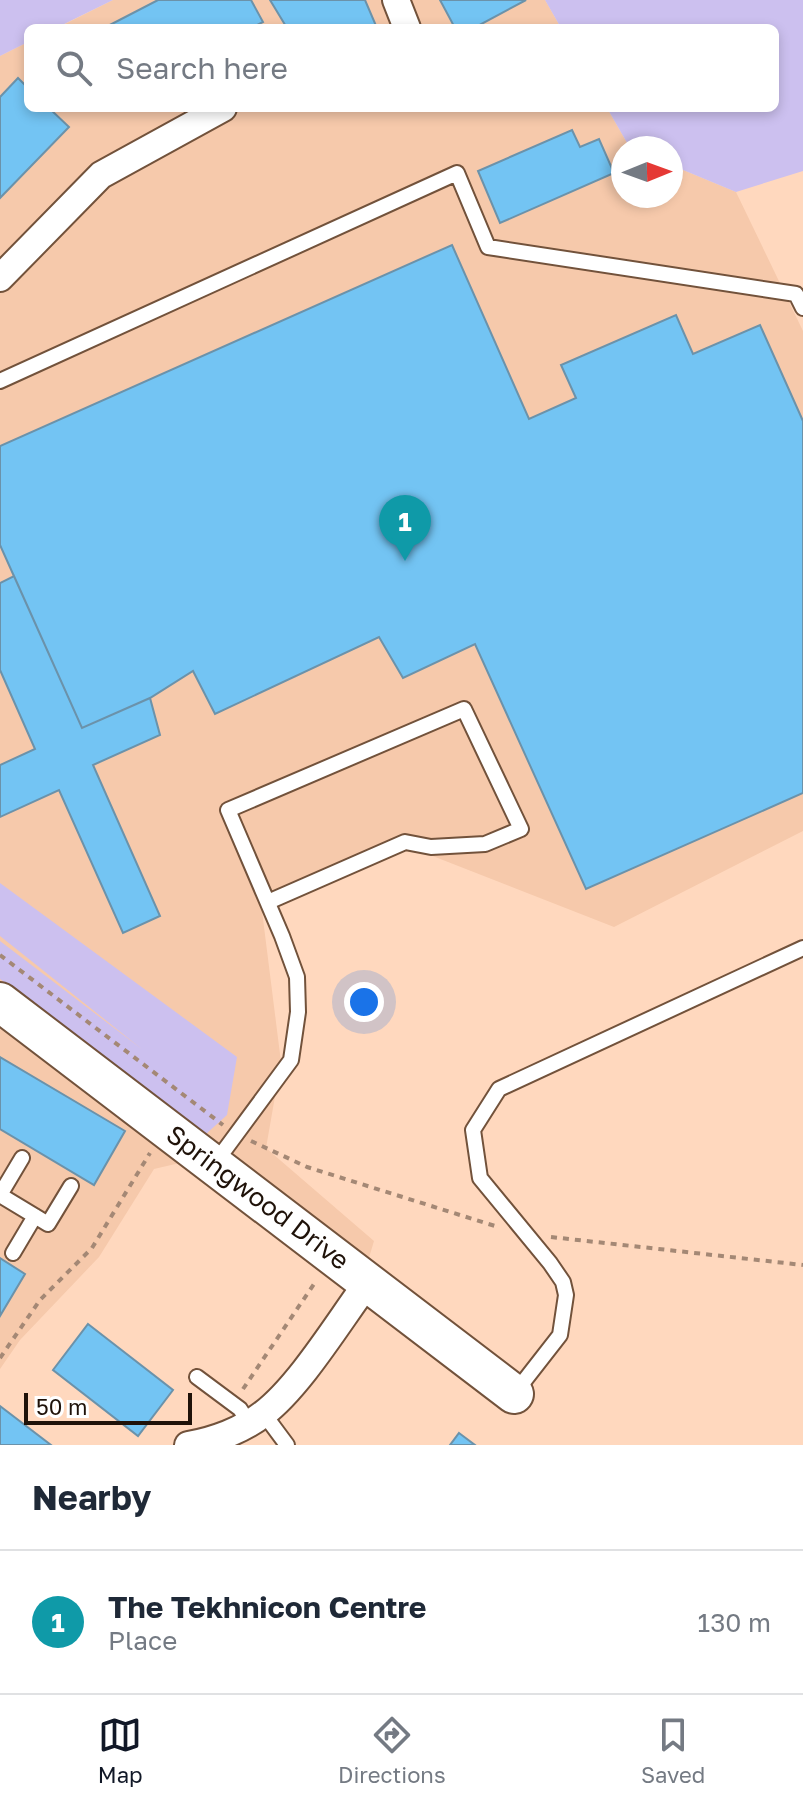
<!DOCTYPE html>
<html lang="en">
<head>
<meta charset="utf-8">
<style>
	:root { --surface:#fff; --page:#f2f2f3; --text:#1f2937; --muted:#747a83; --line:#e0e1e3; --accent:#111827 }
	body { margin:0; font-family:"Golos Text",sans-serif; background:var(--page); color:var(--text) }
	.compass { position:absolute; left:611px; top:136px; width:72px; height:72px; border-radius:50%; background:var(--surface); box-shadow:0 4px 12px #0003; rotate:89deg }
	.scale { position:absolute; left:24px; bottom:20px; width:168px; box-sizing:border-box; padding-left:8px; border:4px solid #1f1209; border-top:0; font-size:22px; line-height:28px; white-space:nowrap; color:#1f1209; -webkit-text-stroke:6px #fff; paint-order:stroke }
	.you { position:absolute; left:364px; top:1002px; width:28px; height:28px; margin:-20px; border:6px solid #fff; border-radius:50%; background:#1a73e8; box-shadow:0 0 0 12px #1a73e833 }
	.badge { display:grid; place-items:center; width:52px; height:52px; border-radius:50%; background:var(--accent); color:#fff; font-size:26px; font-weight:700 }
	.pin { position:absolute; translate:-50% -66px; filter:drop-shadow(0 2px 4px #0008) }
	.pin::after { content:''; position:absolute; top:42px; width:28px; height:24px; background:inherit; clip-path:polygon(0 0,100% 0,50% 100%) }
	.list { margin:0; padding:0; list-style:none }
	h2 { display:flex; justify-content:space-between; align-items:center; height:104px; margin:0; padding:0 32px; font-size:34px }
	h2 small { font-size:26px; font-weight:400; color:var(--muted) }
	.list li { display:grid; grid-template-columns:52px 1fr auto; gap:24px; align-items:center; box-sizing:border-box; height:144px; padding:0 32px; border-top:2px solid var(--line) }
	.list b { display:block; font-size:30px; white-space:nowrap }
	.list p { margin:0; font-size:26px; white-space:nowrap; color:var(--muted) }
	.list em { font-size:26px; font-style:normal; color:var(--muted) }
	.icon { flex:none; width:44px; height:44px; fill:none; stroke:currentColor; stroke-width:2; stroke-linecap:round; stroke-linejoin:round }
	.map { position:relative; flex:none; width:803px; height:1445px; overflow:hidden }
	.search { position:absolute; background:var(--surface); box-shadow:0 4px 12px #0003; left:24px; right:24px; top:24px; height:88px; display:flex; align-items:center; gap:20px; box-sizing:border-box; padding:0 28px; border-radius:12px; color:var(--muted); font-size:30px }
	.sheet { height:248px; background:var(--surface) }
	nav { display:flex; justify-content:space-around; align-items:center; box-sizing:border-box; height:112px; border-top:2px solid var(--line); background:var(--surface); font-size:22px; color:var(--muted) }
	nav a { display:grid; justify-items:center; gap:4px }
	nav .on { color:var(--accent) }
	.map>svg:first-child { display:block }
	.built { fill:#f6c9ab }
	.green { fill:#ccc0ef }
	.building { fill:#73c4f3; stroke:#6b92aa; stroke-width:2 }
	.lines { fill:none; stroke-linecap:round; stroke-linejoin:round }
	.lane-casing { stroke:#72523b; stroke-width:18 }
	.street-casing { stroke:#72523b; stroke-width:30 }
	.secondary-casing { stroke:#72523b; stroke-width:42 }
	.path { stroke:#a48875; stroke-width:4; stroke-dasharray:6 6; stroke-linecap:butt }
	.lane { stroke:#fff; stroke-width:14 }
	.street { stroke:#fff; stroke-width:26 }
	.secondary { stroke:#fff; stroke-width:38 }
	.labels { text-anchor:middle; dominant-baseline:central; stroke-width:6; stroke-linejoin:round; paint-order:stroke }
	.street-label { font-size:26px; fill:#1f1209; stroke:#fff }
</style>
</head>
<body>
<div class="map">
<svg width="803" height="1445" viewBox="0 0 803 1445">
	<rect width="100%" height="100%" fill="#ffd8be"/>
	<path class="built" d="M113 0H545L561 28H57Z
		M28 42V108H607L630 148H623V196H671V165L736 192 803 331V831L614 927 402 844 261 903 281 1062 266 1148 374 1241 368 1261 184 1162 154 1169 99 1257 20 1340 0 1369V56Z"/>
	<path class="green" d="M0 0H113L56 28H28V42L0 56Z
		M545 0H803V171L736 192 671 165V148H630L607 108H775V28H561Z
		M0 883 237 1057 227 1115 206 1134 0 979V941L143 1050 0 936Z"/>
	<path class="building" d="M158 0H251L263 22 251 28H104Z
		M270 0H365L377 28H287Z
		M440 0H526L474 28H455Z
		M18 78 28 88V108H49L69 127 0 198V97Z
		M572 130 580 147 599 139 614 173 500 223 478 171Z
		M452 245 529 419 576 398 561 365 676 315 693 354 760 325 803 421V793L586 889 475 644 403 678 379 637 215 714 193 671 150 698 82 728 0 545V446Z
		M14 576 82 728 150 698 160 735 93 765 160 916 123 933 59 790 0 817V765L35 749 0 670V583Z
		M0 1057 125 1131 94 1185 0 1129Z
		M0 1258 25 1274 0 1316Z
		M88 1324 173 1390 138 1436 53 1370Z
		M0 1406 51 1445H0Z
		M459 1433 475 1445H450Z"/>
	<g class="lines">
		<defs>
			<path id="lane" d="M0 381 457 173 488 247 796 294 803 308
				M215 1163 291 1060 298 1012 297 977 282 936 228 810 464 709 521 829 485 844 431 847 405 842 268 902
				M0 1195 48 1224 71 1186
				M0 1195 22 1158
				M13 1253 35 1216
				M197 1377 240 1409 249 1423
				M514 1394 560 1335 566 1295 563 1282 550 1263 480 1178 473 1130 499 1089 803 948
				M264 1414 287 1445"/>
			<path id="street" d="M396 0 407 28
				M0 278 101 175 223 108
				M188 1445C213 1441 243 1430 263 1414 300 1386 339 1321 368 1282"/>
			<path id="secondary" d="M0 1002 514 1394"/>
		</defs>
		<use href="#lane" class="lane-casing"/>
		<use href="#street" class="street-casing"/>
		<use href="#secondary" class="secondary-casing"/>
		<path class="path" d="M0 955 223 1125
			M251 1141 307 1167 495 1226
			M551 1237 803 1265
			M0 1358 40 1300 92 1248 150 1153
			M243 1389 316 1281"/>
		<use href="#lane" class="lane"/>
		<use href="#street" class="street"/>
		<use href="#secondary" class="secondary"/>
	</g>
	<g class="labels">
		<g class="street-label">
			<text transform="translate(258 1197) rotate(37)">Springwood Drive</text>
		</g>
	</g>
</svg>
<svg class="compass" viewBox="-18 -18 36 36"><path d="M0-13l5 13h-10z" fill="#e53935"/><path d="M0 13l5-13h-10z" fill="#747a83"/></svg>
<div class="scale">50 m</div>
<div class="you"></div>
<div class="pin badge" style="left:405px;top:561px;background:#0f9aa8">1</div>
<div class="search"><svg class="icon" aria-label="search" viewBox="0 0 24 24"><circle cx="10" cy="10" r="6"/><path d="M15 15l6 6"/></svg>Search here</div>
</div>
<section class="sheet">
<h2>Nearby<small></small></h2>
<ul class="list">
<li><span class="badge" style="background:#0f9aa8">1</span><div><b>The Tekhnicon Centre</b><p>Place</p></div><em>130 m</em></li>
</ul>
</section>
<nav>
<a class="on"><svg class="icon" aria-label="map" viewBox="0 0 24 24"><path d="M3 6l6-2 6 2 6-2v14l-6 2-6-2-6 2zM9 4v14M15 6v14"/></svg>Map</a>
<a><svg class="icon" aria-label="directions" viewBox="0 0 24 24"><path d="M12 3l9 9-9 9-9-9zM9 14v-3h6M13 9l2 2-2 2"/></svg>Directions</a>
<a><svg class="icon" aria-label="saved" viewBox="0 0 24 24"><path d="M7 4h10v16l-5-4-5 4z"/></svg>Saved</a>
</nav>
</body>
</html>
